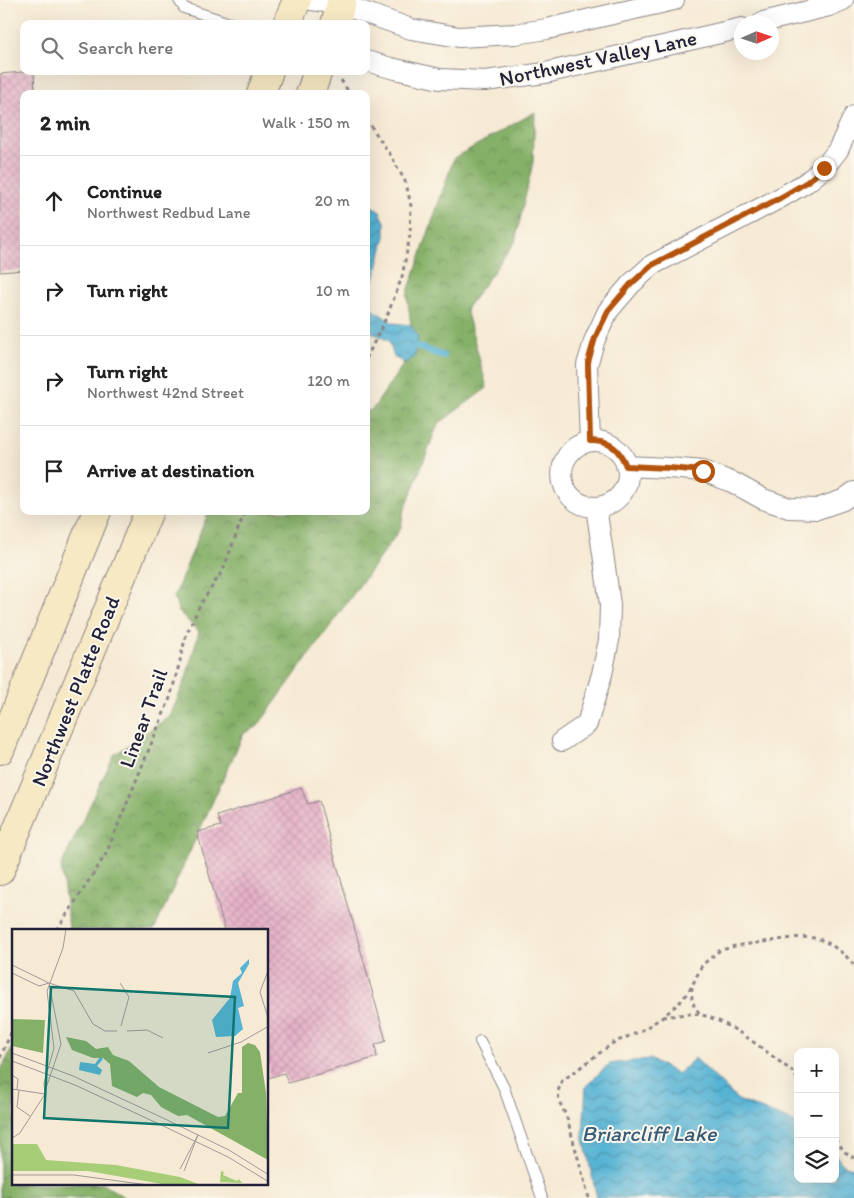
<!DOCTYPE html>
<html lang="en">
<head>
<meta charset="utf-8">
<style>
	:root { --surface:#fff; --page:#f6f6f6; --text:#222; --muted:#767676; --line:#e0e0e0 }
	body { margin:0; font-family:Itim,sans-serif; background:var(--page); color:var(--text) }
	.controls { position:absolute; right:15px; bottom:15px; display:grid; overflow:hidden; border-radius:10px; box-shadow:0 5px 20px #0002 }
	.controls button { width:45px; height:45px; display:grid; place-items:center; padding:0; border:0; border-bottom:1px solid var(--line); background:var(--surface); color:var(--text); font:25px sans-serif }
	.compass { position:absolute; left:734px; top:15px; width:45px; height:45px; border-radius:50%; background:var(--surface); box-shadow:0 5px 20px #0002; rotate:87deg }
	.stop { position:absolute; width:15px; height:15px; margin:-11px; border:4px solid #b45309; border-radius:50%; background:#fff }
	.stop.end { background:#b45309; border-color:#fff; box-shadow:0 1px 5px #0008 }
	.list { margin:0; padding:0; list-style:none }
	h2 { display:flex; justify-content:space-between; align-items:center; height:65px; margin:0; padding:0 20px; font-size:21px }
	h2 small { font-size:16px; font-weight:400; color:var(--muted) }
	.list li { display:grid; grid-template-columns:32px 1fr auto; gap:15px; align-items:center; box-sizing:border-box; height:90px; padding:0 20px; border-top:1px solid var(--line) }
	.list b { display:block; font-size:19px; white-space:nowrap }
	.list p { margin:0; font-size:16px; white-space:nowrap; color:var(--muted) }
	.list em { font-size:16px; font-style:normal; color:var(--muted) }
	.icon { flex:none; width:28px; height:28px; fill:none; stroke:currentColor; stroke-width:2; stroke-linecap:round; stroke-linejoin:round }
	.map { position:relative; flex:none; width:854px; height:1198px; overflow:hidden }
	.search { position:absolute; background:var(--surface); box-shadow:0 5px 20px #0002; left:20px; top:20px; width:350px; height:55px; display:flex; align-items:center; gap:12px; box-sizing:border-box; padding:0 18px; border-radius:10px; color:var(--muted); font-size:19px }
	.panel { position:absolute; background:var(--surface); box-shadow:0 5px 20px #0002; left:20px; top:90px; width:350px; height:425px; border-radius:10px }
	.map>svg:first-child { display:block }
	.forest { fill:url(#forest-crowns); stroke:#546952 }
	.water { fill:url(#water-waves); stroke:#3c6a88 }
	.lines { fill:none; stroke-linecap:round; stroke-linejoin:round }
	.stream { stroke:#56b3d4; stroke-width:7 }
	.building { fill:url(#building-cross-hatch) }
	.service-casing { stroke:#8c8688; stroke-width:12 }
	.minor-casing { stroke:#8c8688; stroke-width:22 }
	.secondary-casing { stroke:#8c8688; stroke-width:30 }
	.path { stroke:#8c8688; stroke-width:3; stroke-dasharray:4 4; stroke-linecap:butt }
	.service { stroke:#fff; stroke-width:10 }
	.minor { stroke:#fff; stroke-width:20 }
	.secondary { stroke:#f7e9c3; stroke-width:28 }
	.route { stroke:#b45309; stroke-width:6 }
	.labels { text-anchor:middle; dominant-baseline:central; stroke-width:4; stroke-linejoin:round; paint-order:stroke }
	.street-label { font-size:21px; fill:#22223b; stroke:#fbf7ec }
	.water-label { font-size:22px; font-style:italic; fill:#375c78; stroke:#fbf7ec }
	.inset-road { fill:none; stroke:#a19a97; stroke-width:1 }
	.view { fill:#0f766e; fill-opacity:0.15; stroke:#0f766e; stroke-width:2.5 }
	.inset-edge { fill:none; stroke:#22223b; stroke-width:2.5 }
</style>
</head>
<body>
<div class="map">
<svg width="854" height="1198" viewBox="0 0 854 1198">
	<defs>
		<pattern id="forest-crowns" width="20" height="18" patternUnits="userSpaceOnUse" patternTransform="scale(1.25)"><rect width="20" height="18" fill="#85b068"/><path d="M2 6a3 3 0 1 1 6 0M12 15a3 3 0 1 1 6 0" fill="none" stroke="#6c8f57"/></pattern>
		<pattern id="water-waves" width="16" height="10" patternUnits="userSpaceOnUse" patternTransform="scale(1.25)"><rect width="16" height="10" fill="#56b3d4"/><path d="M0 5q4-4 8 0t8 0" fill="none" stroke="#4791ad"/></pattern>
		<pattern id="building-cross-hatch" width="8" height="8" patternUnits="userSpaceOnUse" patternTransform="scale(1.25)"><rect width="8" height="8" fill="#e5b0c7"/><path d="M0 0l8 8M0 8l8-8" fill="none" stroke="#c497ac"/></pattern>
	</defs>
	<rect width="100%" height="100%" fill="#fbf7ec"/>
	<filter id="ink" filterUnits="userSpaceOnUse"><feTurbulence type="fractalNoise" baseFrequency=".02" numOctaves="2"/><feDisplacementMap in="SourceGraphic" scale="10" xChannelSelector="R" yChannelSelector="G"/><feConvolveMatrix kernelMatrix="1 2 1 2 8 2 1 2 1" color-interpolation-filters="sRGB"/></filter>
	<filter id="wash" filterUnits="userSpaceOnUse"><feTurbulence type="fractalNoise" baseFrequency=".0096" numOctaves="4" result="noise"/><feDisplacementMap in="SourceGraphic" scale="20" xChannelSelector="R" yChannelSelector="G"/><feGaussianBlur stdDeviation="1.12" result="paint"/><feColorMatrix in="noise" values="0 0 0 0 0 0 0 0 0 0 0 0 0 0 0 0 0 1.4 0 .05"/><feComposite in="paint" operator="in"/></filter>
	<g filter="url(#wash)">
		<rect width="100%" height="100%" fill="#f6ead4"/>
		<path class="forest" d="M535 112 533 162 515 242 466 309 487 388 438 424 403 514 401 528 257 727 244 733 154 930H68L69 927 61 866 114 755 170 716 185 681 199 632 179 612 174 597 209 511H366V412L373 409 404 363 414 357 418 337 411 325 407 295 454 158Z
			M14 1044V1184H103L126 1198H0V1072Z"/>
		<path class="water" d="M366 202 380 212 385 222V236L372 288 371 308 393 323 411 325 418 337 414 358 404 363 394 357 389 341 366 329Z
			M695 1058 738 1100 798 1124V1179H835V1153L842 1165 854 1168V1198H597L583 1135 586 1086 609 1064 650 1059 678 1074Z"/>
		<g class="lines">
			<path class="stream" d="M416 346 443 356"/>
		</g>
		<g id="blocks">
			<path class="building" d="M34 71 35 94H24V270L0 272V74Z
				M301 788 308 804 319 801 386 1041 375 1045 377 1057 288 1083 284 1073 268 1078V930H225L197 832 221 826 217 816Z"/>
		</g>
	</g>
	<g filter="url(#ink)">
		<use href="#blocks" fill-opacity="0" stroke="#8c8688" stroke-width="1"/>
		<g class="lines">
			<defs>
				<path id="service" d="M179 0 184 8 233 24
					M480 1041 504 1088 542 1198"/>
				<path id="minor" d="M311 0 341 4 411 29 459 37 515 34 547 29 674 0
					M763 22 829 6 843 0
					M366 61 391 68 440 79 485 81 545 73 742 28
					M590 441 587 365 595 339 608 311 631 284 652 265 780 198 807 182 824 168 838 150 854 116
					M562 474a33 33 0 1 1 66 0a33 33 0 1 1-66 0Z
					M626 466 669 468 703 471 734 483 763 499 789 508 817 509 843 500 854 492
					M562 741 587 724 602 674 609 640 610 605 605 567 596 507"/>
				<path id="secondary" d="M287 24 297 0
					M335 24 342 0
					M261 94 269 71
					M310 94 318 71
					M0 750 97 511
					M0 871 149 511"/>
			</defs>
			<use href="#service" class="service-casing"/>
			<use href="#minor" class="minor-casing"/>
			<use href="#secondary" class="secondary-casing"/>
			<path class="path" d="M341 80 350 94
				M366 119 390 154 406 183 411 206 410 235 402 277 387 316 366 359
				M57 930 106 854 170 698 179 665 186 635 200 605 223 570 245 511
				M692 987C691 1001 692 1004 701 1015
				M663 1017C675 1016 690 1012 702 1015 733 1023 766 1052 792 1071L798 1080
				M0 1058 14 1026
				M835 1139 845 1152 854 1158
				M589 1198 567 1118 559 1101 558 1092 560 1085 562 1081 613 1043 641 1031 663 1017 681 1001 692 986 702 965 719 951 735 946 800 937 817 938 830 944 845 955 854 965"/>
			<use href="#service" class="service"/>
			<use href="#minor" class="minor"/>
			<use href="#secondary" class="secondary"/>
		</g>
	</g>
	<g class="lines" filter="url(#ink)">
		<path class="route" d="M703 471 669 468 626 466C619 448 610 441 590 441L588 366V362L595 338 608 311 631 284 652 265 780 198 807 182 824 168"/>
	</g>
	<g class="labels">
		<g class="street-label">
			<text transform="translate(598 58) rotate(-12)">Northwest Valley Lane</text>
			<text transform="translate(75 691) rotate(-68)">Northwest Platte Road</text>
			<text transform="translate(143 718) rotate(-70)">Linear Trail</text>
		</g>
		<g class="water-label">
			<text x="649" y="1133">Briarcliff Lake</text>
		</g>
	</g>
	<g transform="translate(12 929)">
		<rect width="256" height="256" fill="#f6ead4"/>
		<path d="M0 215H25L34 231 104 236 168 248 189 256H156L76 242H0ZM209 242 212 243 211 246 225 252 227 250 230 254 204 253H208Z" fill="#a7cd77"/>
		<path d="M0 90 33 91 31 124 0 117ZM54 108 74 112 84 120 96 118 101 126 117 132 147 158 206 188 213 187 226 164H230V118L236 114 243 116 248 123 254 164 256 231 175 186 166 187 149 178 139 166 131 164 125 168 100 157 98 135 91 129H81L60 121Z" fill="#85b068"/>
		<path d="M237 30V35L226 54 232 77 226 79 231 100 223 107 204 108 200 91 218 69 221 52 230 44 228 39ZM88 128 91 130 85 137 90 141 88 146 67 141 68 133 83 135Z" fill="#56b3d4"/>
		<path class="inset-road" d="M0 36 37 54 62 62 81 95 93 102H105M257 39 248 63 257 92M0 44 27 57 37 54M108 54 117 68 109 97M115 102 135 101 151 109M0 124 61 147 151 189 217 221 257 246M196 124 229 113 257 97M0 132 63 156 147 195 216 228 257 253M0 146 6 150 5 161M0 160 33 165M7 161 5 178 18 187M33 162 49 115 37 54M0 209 8 204 33 165 32 154 42 119 35 62 51 19 54 0M168 240 186 206 172 242M0 246H62L136 256"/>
		<path class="view" d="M39 58 223 68 216 199 32 189Z"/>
		<rect width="256" height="256" class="inset-edge"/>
	</g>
</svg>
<div class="controls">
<button>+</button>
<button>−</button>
<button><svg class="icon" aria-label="layers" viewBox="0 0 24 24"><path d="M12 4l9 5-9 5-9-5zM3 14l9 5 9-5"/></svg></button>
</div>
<svg class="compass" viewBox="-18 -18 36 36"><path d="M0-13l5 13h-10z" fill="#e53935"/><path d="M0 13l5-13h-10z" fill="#767676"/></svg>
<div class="stop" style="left:703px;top:471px"></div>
<div class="stop end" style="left:824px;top:168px"></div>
<div class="search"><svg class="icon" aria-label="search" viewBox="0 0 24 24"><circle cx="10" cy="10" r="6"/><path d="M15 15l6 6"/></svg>Search here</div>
<section class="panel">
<h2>2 min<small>Walk · 150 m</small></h2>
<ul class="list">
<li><svg class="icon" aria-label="ahead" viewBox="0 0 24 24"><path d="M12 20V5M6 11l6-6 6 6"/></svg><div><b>Continue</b><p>Northwest Redbud Lane</p></div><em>20 m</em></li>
<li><svg class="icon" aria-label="right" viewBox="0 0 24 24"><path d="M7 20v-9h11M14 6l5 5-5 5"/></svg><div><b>Turn right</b></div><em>10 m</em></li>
<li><svg class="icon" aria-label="right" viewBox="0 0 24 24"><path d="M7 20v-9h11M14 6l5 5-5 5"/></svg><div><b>Turn right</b><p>Northwest 42nd Street</p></div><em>120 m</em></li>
<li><svg class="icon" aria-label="arrive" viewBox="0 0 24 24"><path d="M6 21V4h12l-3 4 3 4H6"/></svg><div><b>Arrive at destination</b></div></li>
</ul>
</section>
</div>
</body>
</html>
